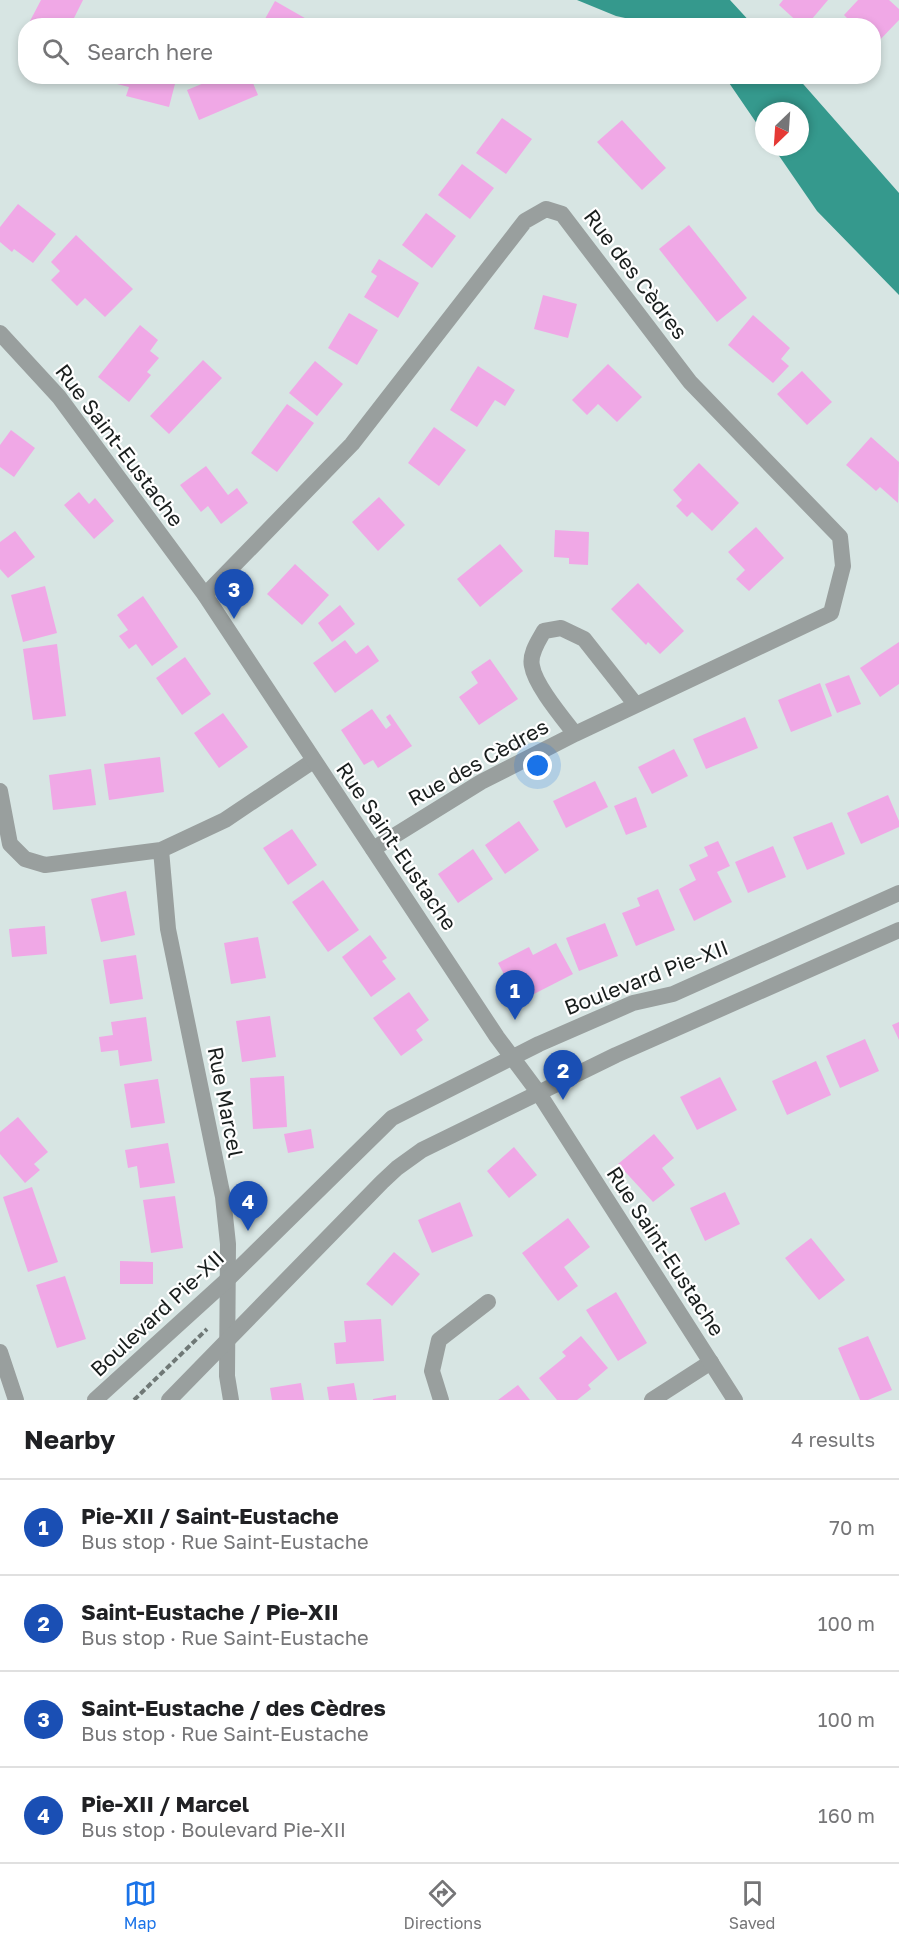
<!DOCTYPE html>
<html lang="en">
<head>
<meta charset="utf-8">
<style>
	:root { --surface:#fff; --page:#f2f2f2; --text:#202124; --muted:#757577; --line:#e0e0e0; --accent:#1a73e8 }
	body { margin:0; font-family:"Golos Text",sans-serif; background:var(--page); color:var(--text) }
	.compass { position:absolute; left:755px; top:102px; width:54px; height:54px; border-radius:50%; background:var(--surface); box-shadow:0 3px 9px #0003; rotate:205deg }
	.you { position:absolute; left:538px; top:766px; width:21px; height:21px; margin:-15px; border:4px solid #fff; border-radius:50%; background:#1a73e8; box-shadow:0 0 0 9px #1a73e833 }
	.badge { display:grid; place-items:center; width:39px; height:39px; border-radius:50%; background:var(--accent); color:#fff; font-size:20px; font-weight:700 }
	.pin { position:absolute; translate:-50% -50px; filter:drop-shadow(0 2px 3px #0008) }
	.pin::after { content:''; position:absolute; top:32px; width:21px; height:18px; background:inherit; clip-path:polygon(0 0,100% 0,50% 100%) }
	.list { margin:0; padding:0; list-style:none }
	h2 { display:flex; justify-content:space-between; align-items:center; height:78px; margin:0; padding:0 24px; font-size:26px }
	h2 small { font-size:20px; font-weight:400; color:var(--muted) }
	.list li { display:grid; grid-template-columns:39px 1fr auto; gap:18px; align-items:center; box-sizing:border-box; height:96px; padding:0 24px; border-top:2px solid var(--line) }
	.list b { display:block; font-size:22px; white-space:nowrap }
	.list p { margin:0; font-size:20px; white-space:nowrap; color:var(--muted) }
	.list em { font-size:20px; font-style:normal; color:var(--muted) }
	.icon { flex:none; width:33px; height:33px; fill:none; stroke:currentColor; stroke-width:2; stroke-linecap:round; stroke-linejoin:round }
	.map { position:relative; flex:none; width:899px; height:1400px; overflow:hidden }
	.search { position:absolute; background:var(--surface); box-shadow:0 3px 9px #0003; left:18px; right:18px; top:18px; height:66px; display:flex; align-items:center; gap:15px; box-sizing:border-box; padding:0 21px; border-radius:24px; color:var(--muted); font-size:22px }
	.sheet { height:462px; background:var(--surface) }
	nav { display:flex; justify-content:space-around; align-items:center; box-sizing:border-box; height:84px; border-top:2px solid var(--line); background:var(--surface); font-size:16px; color:var(--muted) }
	nav a { display:grid; justify-items:center; gap:3px }
	nav .on { color:var(--accent) }
	.map>svg:first-child { display:block }
	.water { fill:#35998d }
	.building { fill:#f0a8e6 }
	.lines { fill:none; stroke-linecap:round; stroke-linejoin:round }
	.path { stroke:#6f7876; stroke-width:4; stroke-dasharray:6 3; stroke-linecap:butt }
	.minor { stroke:#999f9e; stroke-width:16 }
	.tertiary { stroke:#999f9e; stroke-width:16 }
	.labels { text-anchor:middle; dominant-baseline:central; stroke-width:4.5; stroke-linejoin:round; paint-order:stroke }
	.street-label { font-size:21px; fill:#191e1d; stroke:#fff }
</style>
</head>
<body>
<div class="map">
<svg width="899" height="1400" viewBox="0 0 899 1400">
	<rect width="100%" height="100%" fill="#d7e5e3"/>
	<path class="water" d="M577 0H730L753 25H657L616 16Z
		M725 77H797L899 193V295L817 211 773 147H800V111H764V134Z"/>
	<path class="building" d="M41 0H83L70 26H39L30 21Z
		M783 0H828L806 26H802L779 5Z
		M858 0H889L899 9V20L874 46V26H855L844 15Z
		M275 1 310 21 308 26H261Z
		M86 20 96 26H83Z
		M119 76H177L169 107 126 96 129 87 117 84Z
		M221 76H250L258 95 199 120 187 90Z
		M502 118 532 139 506 174 476 153Z
		M622 120 666 168 642 190 597 142Z
		M462 164 494 188 470 219 438 195Z
		M18 204 56 234 33 263 14 249 12 252 0 242V227Z
		M426 213 456 236 432 268 402 245Z
		M689 225 747 298 717 322 659 249Z
		M76 235 133 289 105 317 85 298 77 306 51 280 60 271 51 262Z
		M379 259 419 283 398 318 364 297 377 276 371 272Z
		M543 295 577 304 568 338 534 329Z
		M349 313 378 330 357 365 328 348Z
		M753 315 790 348 781 359 789 366 773 383 728 345Z
		M140 325 158 340 150 351 159 358 147 372 151 375 129 402 98 377Z
		M203 360 222 378 169 434 150 416Z
		M315 361 343 384 317 416 289 393Z
		M608 364 642 397 617 422 598 404 587 415 572 400Z
		M478 366 515 390 505 406 495 400 477 427 450 410Z
		M802 371 832 402 807 425 777 394Z
		M287 404 314 423 277 472 251 453Z
		M434 427 466 450 439 486 408 463Z
		M11 430 35 448 14 477 0 467V445Z
		M871 437 899 462 898 503 880 487 876 491 846 465Z
		M699 463 739 503 712 531 692 512 687 517 676 506 682 500 673 490Z
		M206 466 228 495 237 488 248 503 221 524 208 506 201 512 180 485Z
		M79 492 89 504 95 498 114 521 94 539 64 505Z
		M379 497 405 525 378 551 352 522Z
		M756 527 784 558 749 591 736 579 745 570 728 552Z
		M555 530 589 532 588 565 569 564V558L554 557Z
		M15 531 35 557 8 578 0 569V542Z
		M500 544 523 571 480 607 457 579Z
		M295 564 329 595 302 625 267 594Z
		M638 583 684 631 660 654 648 642 646 645 611 609Z
		M45 586 57 633 23 642 11 595Z
		M143 596 178 647 152 666 136 644 129 649 119 636 128 630 117 615Z
		M340 605 355 624 332 642 318 623Z
		M345 640 356 654 368 645 379 661 335 693 313 663Z
		M899 642V684L880 697 860 668Z
		M57 644 66 716 33 720 23 649Z
		M185 657 211 694 182 715 156 678Z
		M490 659 518 699 479 725 459 697 478 683 471 672Z
		M849 675 861 704 837 713 825 684Z
		M820 683 832 716 791 732 778 700Z
		M372 709 386 729 391 725 386 717 390 714 412 746 378 768 373 760 364 765 341 730Z
		M223 713 248 747 219 768 194 733Z
		M745 717 758 748 706 769 693 739Z
		M674 749 688 776 652 794 638 767Z
		M160 757 164 792 109 800 104 764Z
		M91 769 96 805 53 810 49 775Z
		M595 781 608 807 566 828 553 801Z
		M888 795 899 821V827L861 844 847 813Z
		M636 797 647 827 626 835 614 806Z
		M519 821 539 850 505 874 485 845Z
		M832 822 845 854 807 870 793 837Z
		M292 829 317 865 288 885 263 848Z
		M718 841 730 866 717 872 732 902 694 921 679 889 696 880 689 865 708 856 704 847Z
		M773 846 786 877 748 893 735 862Z
		M473 849 493 879 458 903 438 874Z
		M323 880 359 930 328 952 292 902Z
		M658 889 675 930 636 946 622 913 640 906 637 898Z
		M126 891 135 935 101 942 91 899Z
		M605 923 618 956 579 971 566 938Z
		M45 926 47 954 12 957 9 929Z
		M370 935 387 958 382 961 396 979 371 997 342 957Z
		M258 937 266 978 231 984 224 943Z
		M556 943 573 974 534 994 530 985 514 993 498 963 529 947 533 955Z
		M136 955 143 999 110 1004 103 960Z
		M409 992 429 1020 416 1030 423 1040 401 1056 373 1018Z
		M270 1016 276 1057 242 1062 236 1021Z
		M146 1017 152 1061 120 1066 118 1050 101 1052 99 1037 113 1035 111 1022Z
		M899 1022V1040L892 1025Z
		M865 1039 879 1071 840 1088 826 1056Z
		M816 1061 831 1095 787 1115 772 1081Z
		M284 1076 287 1127 253 1129 250 1078Z
		M720 1077 737 1110 697 1130 680 1097Z
		M158 1079 165 1123 131 1128 124 1084Z
		M18 1117 48 1152 34 1164 40 1170 25 1183 0 1154V1132Z
		M311 1129 314 1148 288 1153 284 1134Z
		M654 1134 674 1158 662 1168 675 1185 653 1202 618 1164Z
		M168 1143 175 1183 140 1188 137 1166 128 1168 125 1150Z
		M514 1147 537 1175 509 1198 487 1171Z
		M32 1187 58 1262 28 1272 3 1197Z
		M725 1192 740 1224 705 1241 690 1208Z
		M175 1196 183 1248 151 1253 143 1200Z
		M460 1202 473 1236 432 1253 418 1220Z
		M568 1218 590 1247 564 1267 578 1286 558 1301 522 1253Z
		M811 1238 845 1280 819 1300 785 1258Z
		M394 1252 420 1274 392 1306 366 1284Z
		M120 1261 153 1262V1284H120Z
		M65 1276 86 1339 57 1348 36 1285Z
		M616 1292 647 1343 618 1361 586 1310Z
		M381 1319 384 1361 336 1364 334 1343 346 1342 344 1321Z
		M581 1336 608 1368 588 1385 591 1389 577 1400H557L539 1378 566 1356 562 1352Z
		M868 1336 892 1390 868 1400H860L838 1348Z
		M301 1383 304 1400H272L270 1388Z
		M354 1383 357 1400H329L327 1387Z
		M518 1385 530 1400H498Z
		M396 1395V1400H373V1399Z"/>
	<g class="lines">
		<path class="path" d="M134 1400 207 1329"/>
		<path class="minor" d="M205 595 352 444 525 221 546 209 562 214 690 382 840 537 843 566 831 613 575 734 481 782 373 849
			M575 734C562 717 535 685 532 666 529 654 539 640 544 631L561 628 584 639 636 705
			M0 791 10 844 25 859 45 865 161 850 225 820 313 761
			M161 850 168 929 223 1197 228 1244 227 1376 231 1400
			M0 1352 16 1400
			M441 1400 432 1371 439 1340 488 1302
			M652 1400 711 1362"/>
		<path class="tertiary" d="M0 333 59 397 205 595 497 1037 538 1092 735 1400
			M95 1400 227 1280 392 1118 539 1044 633 1003 673 994 899 893
			M169 1400 382 1182 397 1168 422 1150 616 1055 899 930"/>
	</g>
	<g class="labels">
		<g class="street-label">
			<text transform="translate(636 274) rotate(53)">Rue des Cèdres</text>
			<text transform="translate(120 445) rotate(53)">Rue Saint-Eustache</text>
			<text transform="translate(478 762) rotate(-29)">Rue des Cèdres</text>
			<text transform="translate(397 846) rotate(56)">Rue Saint-Eustache</text>
			<text transform="translate(646 977) rotate(-21)">Boulevard Pie-XII</text>
			<text transform="translate(226 1102) rotate(79)">Rue Marcel</text>
			<text transform="translate(666 1251) rotate(57)">Rue Saint-Eustache</text>
			<text transform="translate(157 1313) rotate(-43)">Boulevard Pie-XII</text>
		</g>
	</g>
</svg>
<svg class="compass" viewBox="-18 -18 36 36"><path d="M0-13l5 13h-10z" fill="#e53935"/><path d="M0 13l5-13h-10z" fill="#757577"/></svg>
<div class="you"></div>
<div class="pin badge" style="left:515px;top:1020px;background:#1a4fb4">1</div>
<div class="pin badge" style="left:563px;top:1100px;background:#1a4fb4">2</div>
<div class="pin badge" style="left:234px;top:619px;background:#1a4fb4">3</div>
<div class="pin badge" style="left:248px;top:1231px;background:#1a4fb4">4</div>
<div class="search"><svg class="icon" aria-label="search" viewBox="0 0 24 24"><circle cx="10" cy="10" r="6"/><path d="M15 15l6 6"/></svg>Search here</div>
</div>
<section class="sheet">
<h2>Nearby<small>4 results</small></h2>
<ul class="list">
<li><span class="badge" style="background:#1a4fb4">1</span><div><b>Pie-XII / Saint-Eustache</b><p>Bus stop · Rue Saint-Eustache</p></div><em>70 m</em></li>
<li><span class="badge" style="background:#1a4fb4">2</span><div><b>Saint-Eustache / Pie-XII</b><p>Bus stop · Rue Saint-Eustache</p></div><em>100 m</em></li>
<li><span class="badge" style="background:#1a4fb4">3</span><div><b>Saint-Eustache / des Cèdres</b><p>Bus stop · Rue Saint-Eustache</p></div><em>100 m</em></li>
<li><span class="badge" style="background:#1a4fb4">4</span><div><b>Pie-XII / Marcel</b><p>Bus stop · Boulevard Pie-XII</p></div><em>160 m</em></li>
</ul>
</section>
<nav>
<a class="on"><svg class="icon" aria-label="map" viewBox="0 0 24 24"><path d="M3 6l6-2 6 2 6-2v14l-6 2-6-2-6 2zM9 4v14M15 6v14"/></svg>Map</a>
<a><svg class="icon" aria-label="directions" viewBox="0 0 24 24"><path d="M12 3l9 9-9 9-9-9zM9 14v-3h6M13 9l2 2-2 2"/></svg>Directions</a>
<a><svg class="icon" aria-label="saved" viewBox="0 0 24 24"><path d="M7 4h10v16l-5-4-5 4z"/></svg>Saved</a>
</nav>
</body>
</html>
